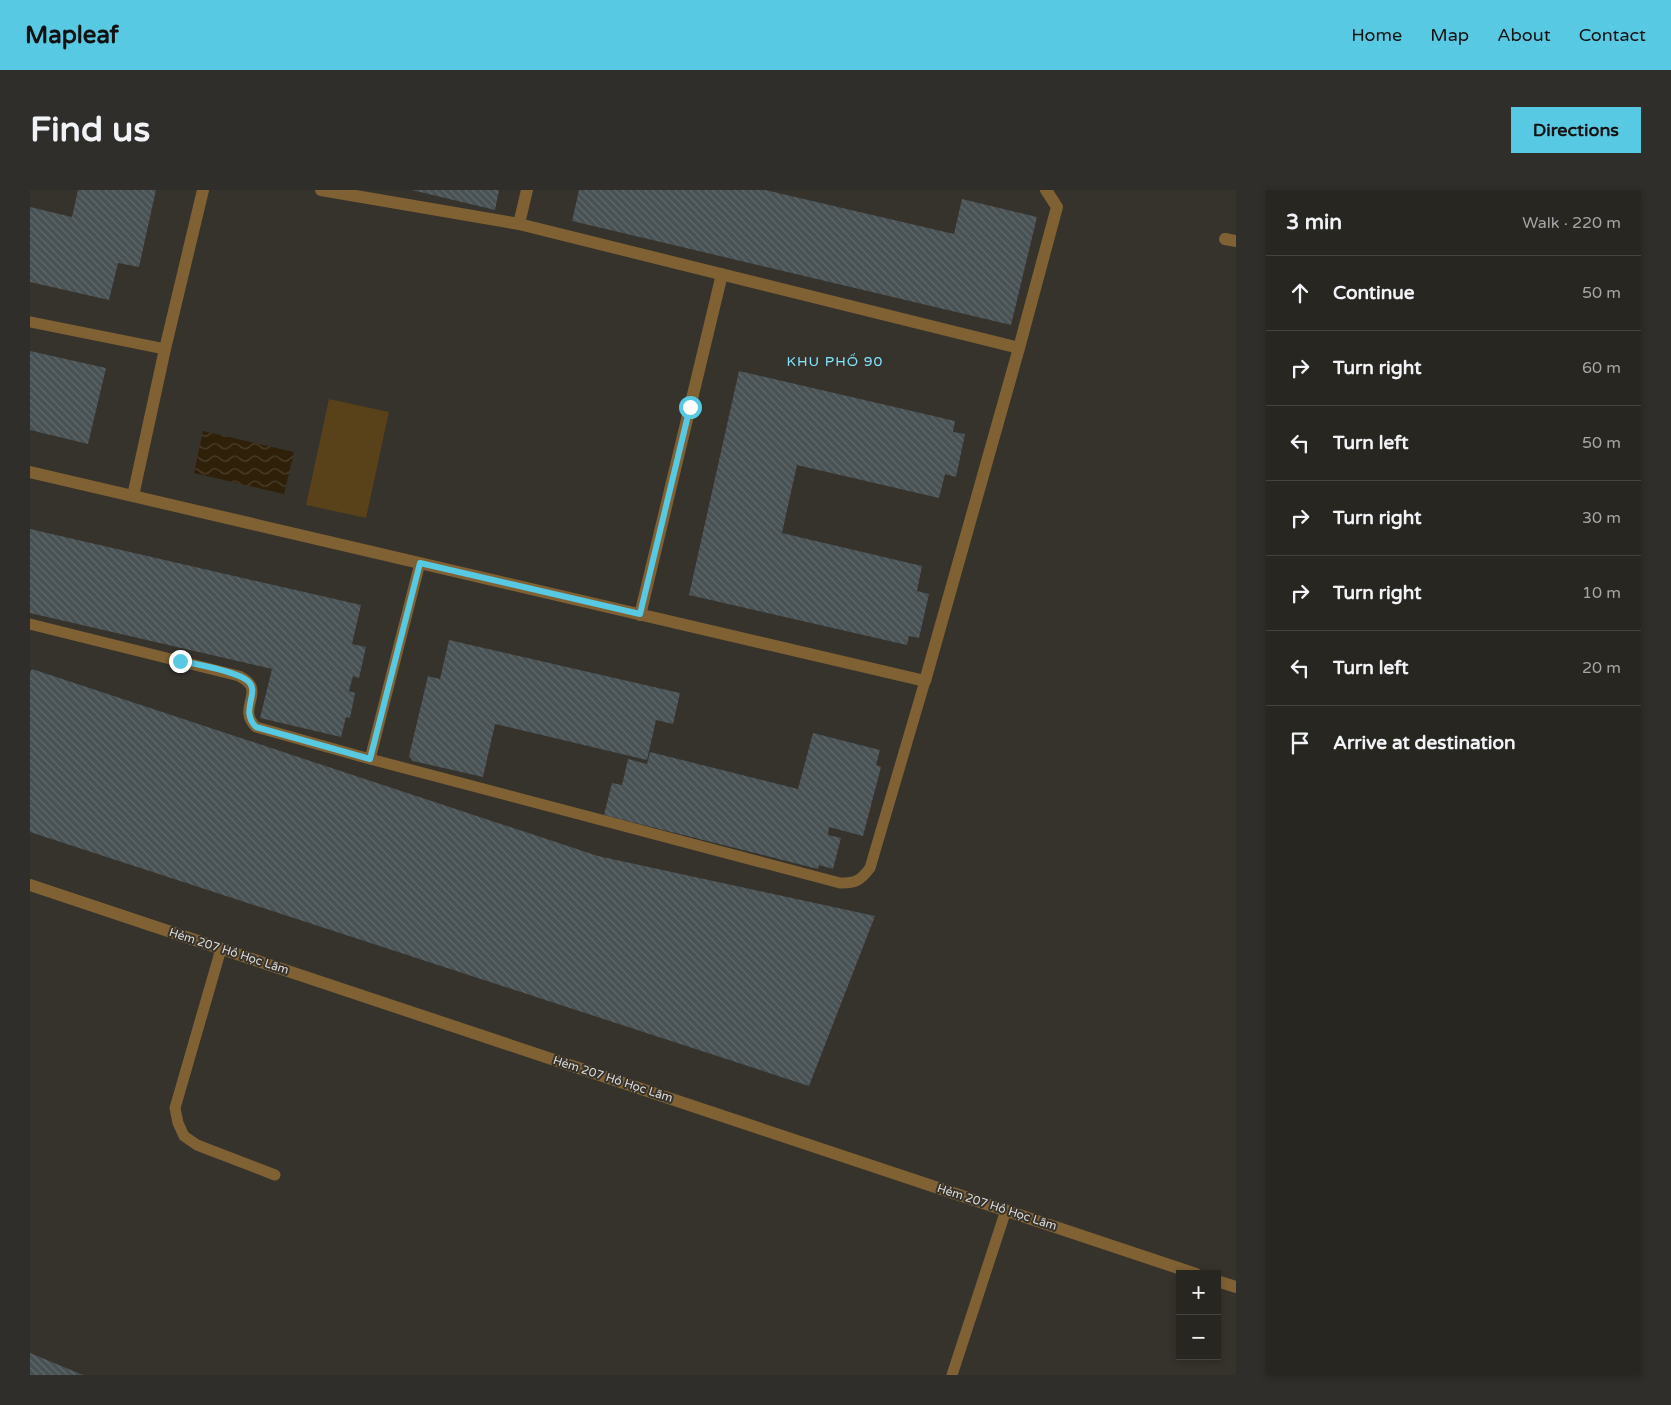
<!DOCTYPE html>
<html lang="en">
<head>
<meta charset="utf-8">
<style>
	:root { --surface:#282621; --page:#302e2a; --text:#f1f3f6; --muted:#a5a5a5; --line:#44433f; --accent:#58c9e3 }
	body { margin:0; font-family:"Varela Round",sans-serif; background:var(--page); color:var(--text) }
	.controls { position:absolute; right:15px; bottom:15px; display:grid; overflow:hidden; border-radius:0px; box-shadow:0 2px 8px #0003 }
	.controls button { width:45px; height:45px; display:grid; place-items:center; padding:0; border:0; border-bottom:1px solid var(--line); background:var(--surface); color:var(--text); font:25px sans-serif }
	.stop { position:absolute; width:15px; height:15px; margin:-11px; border:4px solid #58c9e3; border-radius:50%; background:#fff }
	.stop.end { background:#58c9e3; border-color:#fff; box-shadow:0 1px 5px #0008 }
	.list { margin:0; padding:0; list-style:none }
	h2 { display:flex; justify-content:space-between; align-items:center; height:65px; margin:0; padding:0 20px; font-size:21px }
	h2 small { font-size:16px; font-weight:400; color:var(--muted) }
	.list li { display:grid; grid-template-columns:32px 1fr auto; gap:15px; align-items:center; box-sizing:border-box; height:75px; padding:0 20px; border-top:1px solid var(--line) }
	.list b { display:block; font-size:19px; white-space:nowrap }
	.list em { font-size:16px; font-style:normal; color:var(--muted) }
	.icon { flex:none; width:28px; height:28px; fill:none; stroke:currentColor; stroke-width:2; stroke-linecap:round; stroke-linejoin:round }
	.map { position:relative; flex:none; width:1206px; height:1185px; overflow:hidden; border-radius:0px }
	header { display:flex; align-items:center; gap:30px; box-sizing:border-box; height:70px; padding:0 25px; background:var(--accent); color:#111 }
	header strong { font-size:24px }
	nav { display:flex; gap:28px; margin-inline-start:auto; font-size:18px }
	.intro { display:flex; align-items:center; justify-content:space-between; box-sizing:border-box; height:120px; padding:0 30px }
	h1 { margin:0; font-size:35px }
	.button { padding:12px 22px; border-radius:0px; background:var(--accent); color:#111; font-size:18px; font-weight:700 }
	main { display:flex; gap:30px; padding:0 30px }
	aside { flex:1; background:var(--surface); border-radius:0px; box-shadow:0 2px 8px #0003 }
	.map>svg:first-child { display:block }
	.green { fill:#594119 }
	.water { fill:url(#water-waves) }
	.building { fill:url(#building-back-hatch) }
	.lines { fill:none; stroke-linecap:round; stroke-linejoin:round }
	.service { stroke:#7f6133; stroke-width:11 }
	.minor { stroke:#7f6133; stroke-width:12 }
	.route { stroke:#58c9e3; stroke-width:6 }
	.labels { text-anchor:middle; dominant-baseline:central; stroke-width:4; stroke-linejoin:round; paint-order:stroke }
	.street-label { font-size:12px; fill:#dfdcd9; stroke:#36322c }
	.neighbourhood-label { font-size:14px; letter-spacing:1px; fill:#80e5fd; stroke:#36322c }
</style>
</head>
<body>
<header>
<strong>Mapleaf</strong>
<nav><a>Home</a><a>Map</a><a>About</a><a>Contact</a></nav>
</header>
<div class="intro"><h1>Find us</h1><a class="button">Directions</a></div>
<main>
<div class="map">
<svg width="1206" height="1185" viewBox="0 0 1206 1185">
	<defs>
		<pattern id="water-waves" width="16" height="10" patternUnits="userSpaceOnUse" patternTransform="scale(1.25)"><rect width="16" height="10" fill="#2e2009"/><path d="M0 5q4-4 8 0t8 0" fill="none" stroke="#4c402c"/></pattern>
		<pattern id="building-back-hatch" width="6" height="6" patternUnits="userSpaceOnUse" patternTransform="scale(1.25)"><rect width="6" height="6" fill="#485153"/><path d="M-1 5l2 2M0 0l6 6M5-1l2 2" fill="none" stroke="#62696b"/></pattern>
	</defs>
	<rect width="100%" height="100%" fill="#36322c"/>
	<path class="green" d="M299 209 359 222 336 328 276 315Z"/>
	<path class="water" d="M173 241 264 262 254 304 164 283Z"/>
	<path class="building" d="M48 0H126L109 77 88 73 79 110 0 92V17L42 27Z
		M382 0H469L465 20Z
		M549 0H735L924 44 932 9 1007 27 981 135 542 31Z
		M0 161 76 178 58 254 0 240Z
		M709 181 925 231 923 242 935 244 926 287 915 284 909 308 767 275 752 343 892 376 887 401 899 404 889 448 879 446 877 455 659 405Z
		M0 339 331 415 322 454 336 457 329 488 323 486 319 501 325 503 320 528 316 527 311 547 230 528 242 479 0 423Z
		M419 450 650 503 643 534 626 530 617 570 465 534 453 587 383 571 379 566 398 486 410 489Z
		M2 479 568 666 845 726 779 896 0 642V483Z
		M783 543 850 560 846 575 851 577 833 646 799 637 798 645 811 648 803 679 789 675 788 679 574 625 582 593 592 595 598 569 617 574 620 562 768 599Z
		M0 1163 53 1185H0Z"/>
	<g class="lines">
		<path class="service" d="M0 132 135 159
			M0 434 209 486C239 501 205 517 226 537L340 569 810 693C826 693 830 691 840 678L895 491
			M340 569 390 373
			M191 759 145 918 148 933 154 946 167 955 245 985
			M922 1185 976 1020"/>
		<path class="minor" d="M291 0 489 34 989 158
			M489 34 497 0
			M1195 49 1206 51
			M0 282 895 491 989 158 1027 17 1016 0
			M103 306 135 159 173 0
			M610 425 692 84
			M0 695 1166 1084
			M1187 1091 1206 1097"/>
	</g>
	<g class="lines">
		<path class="route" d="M150 471C166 474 206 481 218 491 231 502 209 520 226 537L340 569 390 373 610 424 660 217"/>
	</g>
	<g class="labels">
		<g class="street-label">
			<text transform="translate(199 761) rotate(18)">Hẻm 207 Hồ Học Lãm</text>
			<text transform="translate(583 889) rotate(18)">Hẻm 207 Hồ Học Lãm</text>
			<text transform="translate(967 1017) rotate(18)">Hẻm 207 Hồ Học Lãm</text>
		</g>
		<g class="neighbourhood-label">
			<text x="805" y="171">KHU PHỐ 90</text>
		</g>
	</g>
</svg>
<div class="controls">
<button>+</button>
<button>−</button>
</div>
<div class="stop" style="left:660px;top:217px"></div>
<div class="stop end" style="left:150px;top:471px"></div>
</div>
<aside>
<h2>3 min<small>Walk · 220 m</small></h2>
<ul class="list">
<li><svg class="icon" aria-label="ahead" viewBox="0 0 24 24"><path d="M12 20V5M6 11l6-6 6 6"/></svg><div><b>Continue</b></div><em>50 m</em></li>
<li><svg class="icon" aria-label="right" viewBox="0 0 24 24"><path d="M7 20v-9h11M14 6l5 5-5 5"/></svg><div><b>Turn right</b></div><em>60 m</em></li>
<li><svg class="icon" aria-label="left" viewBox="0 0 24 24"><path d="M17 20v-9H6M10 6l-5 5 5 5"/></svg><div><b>Turn left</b></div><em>50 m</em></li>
<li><svg class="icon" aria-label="right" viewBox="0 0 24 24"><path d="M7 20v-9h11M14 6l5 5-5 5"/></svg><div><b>Turn right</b></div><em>30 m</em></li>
<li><svg class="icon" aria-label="right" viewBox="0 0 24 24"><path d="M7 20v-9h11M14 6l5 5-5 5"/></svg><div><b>Turn right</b></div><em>10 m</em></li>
<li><svg class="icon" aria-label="left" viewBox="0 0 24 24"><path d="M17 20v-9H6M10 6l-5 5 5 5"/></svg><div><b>Turn left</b></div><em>20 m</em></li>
<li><svg class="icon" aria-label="arrive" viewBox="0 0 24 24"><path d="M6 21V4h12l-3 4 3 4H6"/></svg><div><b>Arrive at destination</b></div></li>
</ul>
</aside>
</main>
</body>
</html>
